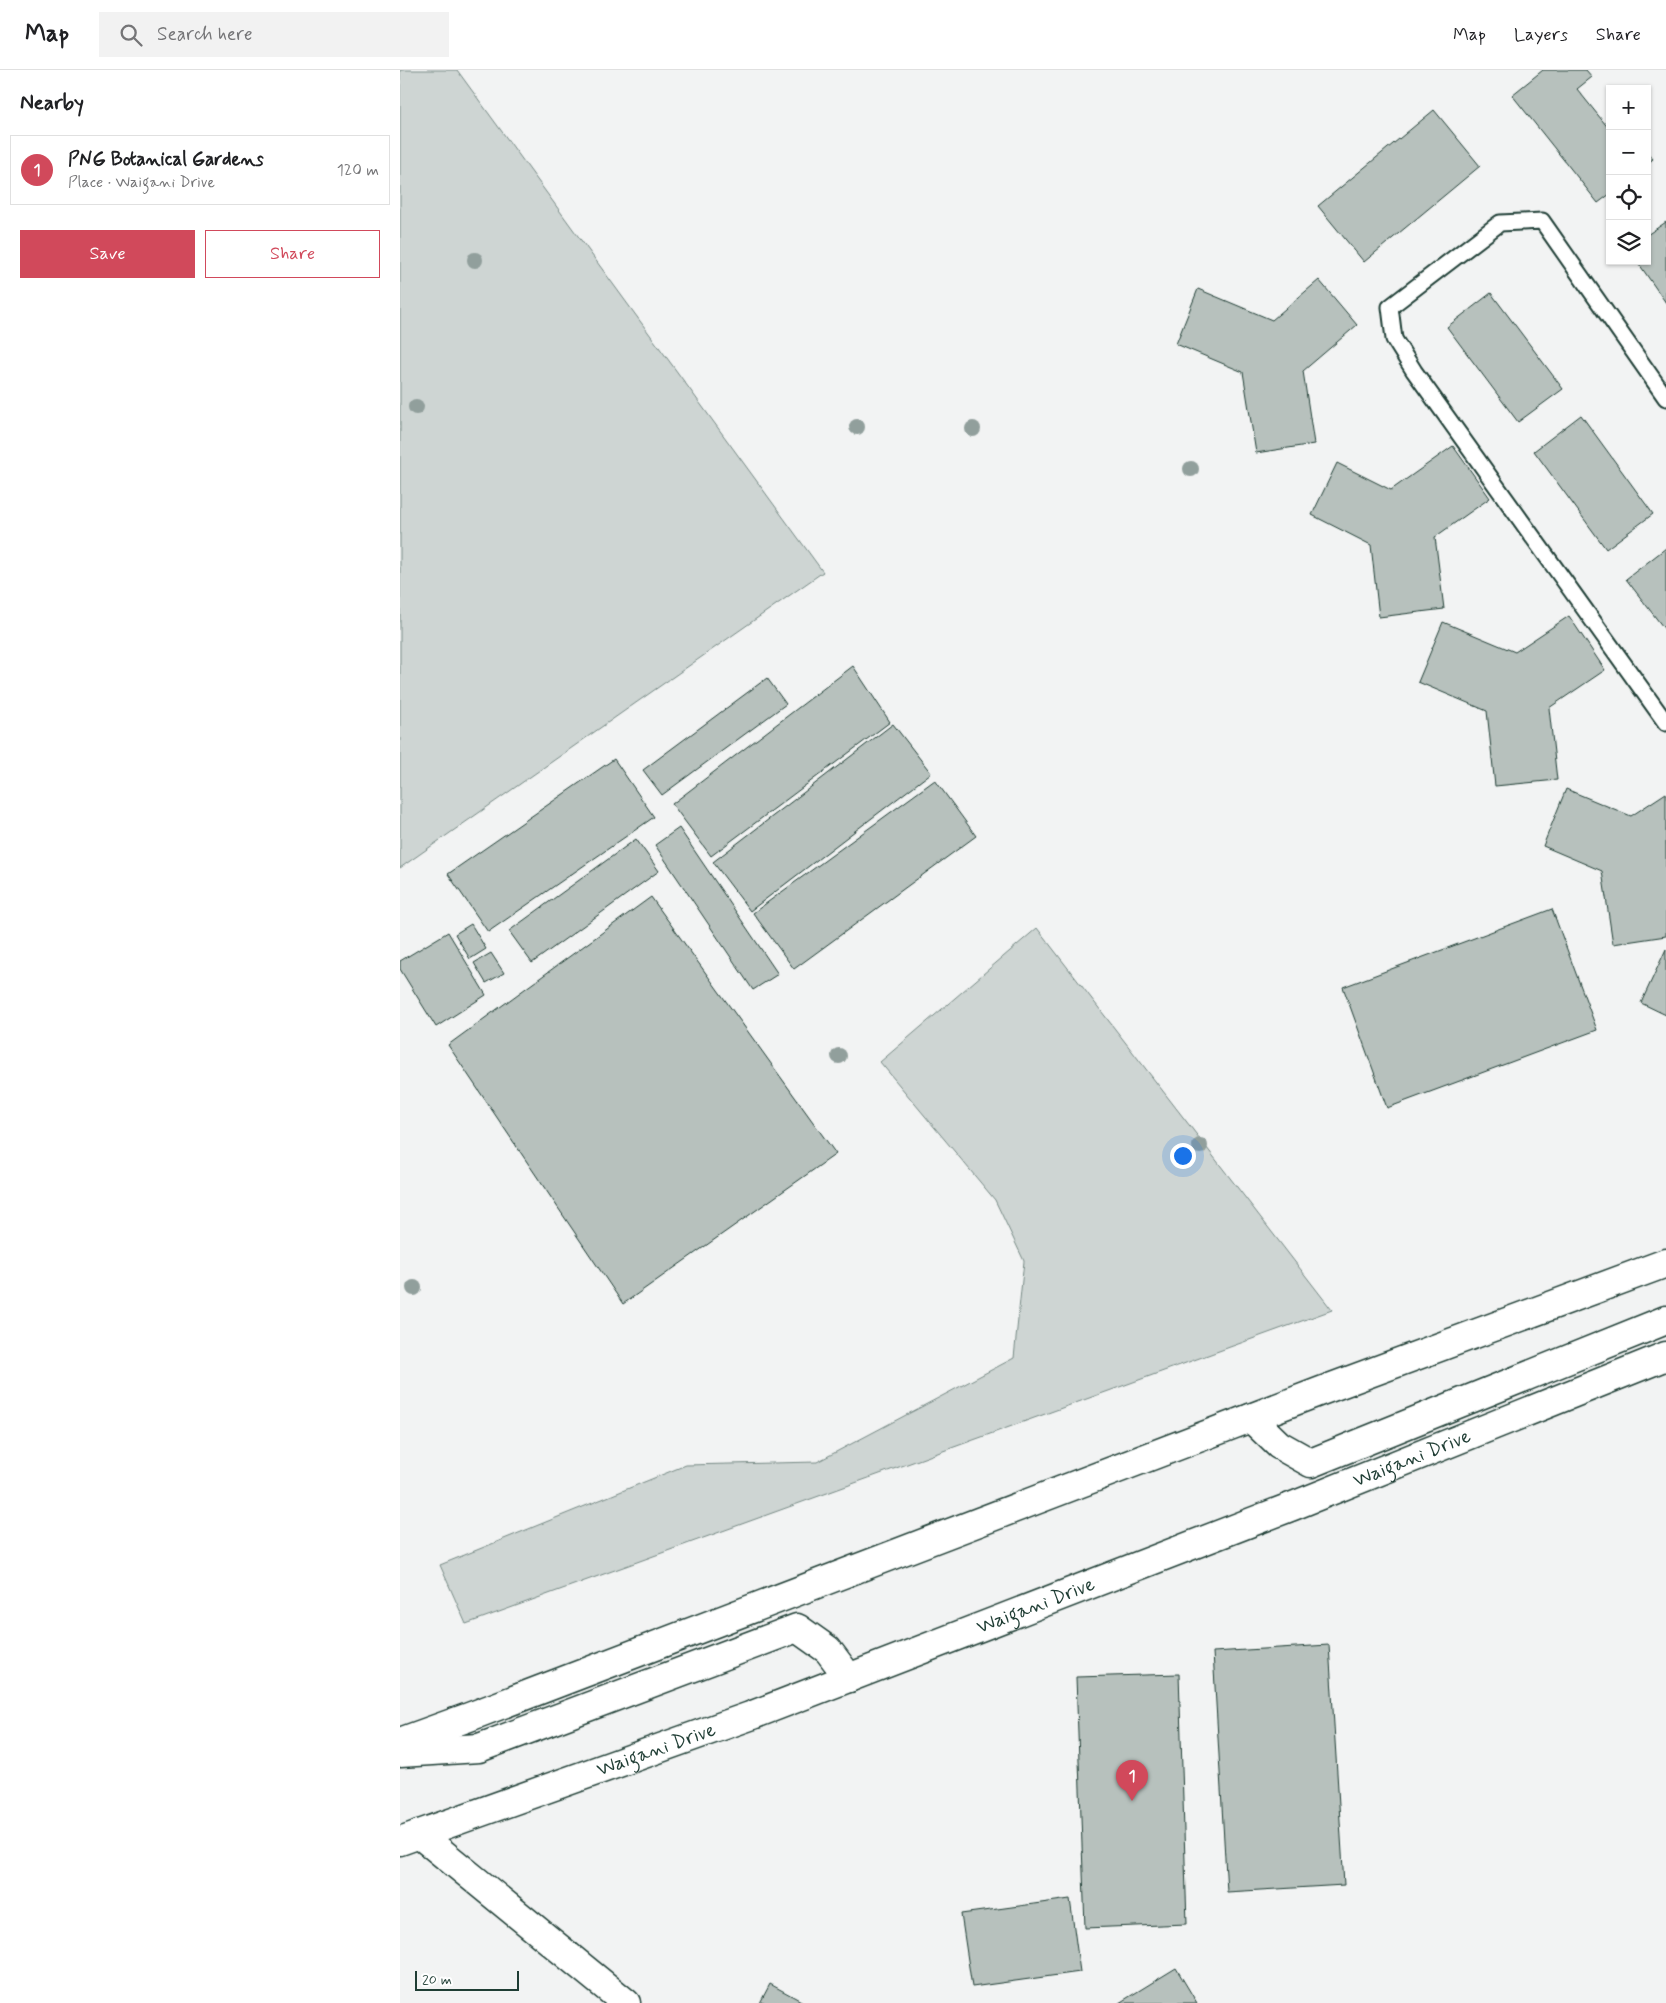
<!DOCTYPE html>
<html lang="en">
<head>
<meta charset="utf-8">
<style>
	:root { --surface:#fff; --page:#f2f2f2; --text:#202124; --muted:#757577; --line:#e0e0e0; --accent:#d1495b }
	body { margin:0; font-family:Mynerve,sans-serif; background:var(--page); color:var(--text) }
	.controls { position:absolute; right:15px; top:15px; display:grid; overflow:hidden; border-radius:0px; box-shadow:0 1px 4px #0004 }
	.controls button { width:45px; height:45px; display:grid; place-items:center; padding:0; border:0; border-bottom:1px solid var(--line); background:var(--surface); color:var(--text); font:25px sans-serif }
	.scale { position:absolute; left:15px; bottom:12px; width:104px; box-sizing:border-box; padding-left:5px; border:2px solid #1f3d34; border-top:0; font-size:14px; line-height:18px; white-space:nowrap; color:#1f3d34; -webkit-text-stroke:4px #fff; paint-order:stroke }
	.you { position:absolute; left:782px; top:1085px; width:18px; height:18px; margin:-12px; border:4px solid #fff; border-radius:50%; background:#1a73e8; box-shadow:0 0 0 8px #1a73e833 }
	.badge { display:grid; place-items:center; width:32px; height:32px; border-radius:50%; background:var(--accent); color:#fff; font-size:16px; font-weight:700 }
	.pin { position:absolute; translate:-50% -41px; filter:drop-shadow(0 1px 2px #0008) }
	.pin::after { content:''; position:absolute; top:26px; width:18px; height:15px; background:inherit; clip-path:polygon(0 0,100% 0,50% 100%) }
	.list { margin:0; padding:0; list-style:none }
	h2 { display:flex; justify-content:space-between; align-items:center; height:65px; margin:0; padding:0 20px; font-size:21px }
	h2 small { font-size:16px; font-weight:400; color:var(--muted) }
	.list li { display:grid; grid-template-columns:32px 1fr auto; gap:15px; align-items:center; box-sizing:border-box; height:70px; margin:0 10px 10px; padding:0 10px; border:1px solid var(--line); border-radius:0px }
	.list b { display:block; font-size:19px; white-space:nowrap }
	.list p { margin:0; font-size:16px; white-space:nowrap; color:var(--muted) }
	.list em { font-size:16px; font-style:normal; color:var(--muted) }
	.actions { display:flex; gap:10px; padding:15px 20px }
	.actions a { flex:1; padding:11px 0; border:1px solid var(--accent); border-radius:0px; text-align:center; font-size:18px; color:var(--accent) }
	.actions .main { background:var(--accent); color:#fff }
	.icon { flex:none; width:28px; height:28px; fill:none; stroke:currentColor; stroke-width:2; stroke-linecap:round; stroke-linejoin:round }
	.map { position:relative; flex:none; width:1266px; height:1933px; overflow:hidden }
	header { display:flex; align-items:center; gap:30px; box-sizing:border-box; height:70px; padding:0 25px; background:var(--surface); border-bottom:1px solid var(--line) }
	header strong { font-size:24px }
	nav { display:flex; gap:28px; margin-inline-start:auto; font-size:18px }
	.search { width:350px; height:45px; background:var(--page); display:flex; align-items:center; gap:12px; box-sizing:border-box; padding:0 18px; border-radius:0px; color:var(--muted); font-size:19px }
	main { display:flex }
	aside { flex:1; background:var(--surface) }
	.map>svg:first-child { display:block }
	.green { fill:#ced5d3; stroke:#768984 }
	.building { fill:#b7c1bd; stroke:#1f3d34 }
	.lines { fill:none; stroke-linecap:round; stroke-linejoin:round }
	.lane-casing { stroke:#1f3d34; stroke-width:19 }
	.street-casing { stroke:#1f3d34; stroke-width:31 }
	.highway-casing { stroke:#1f3d34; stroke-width:31 }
	.lane { stroke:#fff; stroke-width:15 }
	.street { stroke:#fff; stroke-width:28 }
	.highway { stroke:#fff; stroke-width:28 }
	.tree { fill:#919f9c }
	.labels { text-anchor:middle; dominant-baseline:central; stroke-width:5; stroke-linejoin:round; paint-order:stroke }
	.street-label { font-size:20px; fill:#1f3d34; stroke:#fff }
</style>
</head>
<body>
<header>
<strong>Map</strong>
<div class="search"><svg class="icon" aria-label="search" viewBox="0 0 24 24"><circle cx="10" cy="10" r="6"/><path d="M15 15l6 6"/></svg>Search here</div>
<nav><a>Map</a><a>Layers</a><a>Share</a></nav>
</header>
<main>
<aside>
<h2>Nearby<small></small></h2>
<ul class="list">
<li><span class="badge">1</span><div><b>PNG Botanical Gardens</b><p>Place · Waigani Drive</p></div><em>120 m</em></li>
</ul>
<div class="actions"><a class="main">Save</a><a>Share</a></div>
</aside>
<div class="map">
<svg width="1266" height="1933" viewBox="0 0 1266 1933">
	<rect width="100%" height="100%" fill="#f2f3f3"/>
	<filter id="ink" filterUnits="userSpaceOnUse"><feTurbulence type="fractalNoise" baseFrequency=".02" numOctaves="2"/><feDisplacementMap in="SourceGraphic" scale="10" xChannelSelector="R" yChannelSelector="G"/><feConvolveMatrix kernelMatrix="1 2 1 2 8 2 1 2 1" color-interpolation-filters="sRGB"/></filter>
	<g filter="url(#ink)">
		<path class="green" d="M0 0H57L423 502 0 798Z
			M637 858 932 1240 66 1554 40 1495 286 1395 417 1392 614 1288 624 1191 595 1130 480 992Z"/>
		<path class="building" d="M1143 0H1186L1192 7 1177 19 1210 60V124L1198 133 1112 25Z
			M1034 40 1080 96 964 192 918 136Z
			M1247 82 1253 89 1247 94Z
			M1266 152V233L1237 191H1247V165Z
			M919 210 957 255 903 301 914 374 856 383 843 302 776 274 798 219 872 250Z
			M1091 223 1163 319 1118 352 1047 257Z
			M1181 345 1253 444 1206 479 1134 381Z
			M1053 376 1090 428 1035 467 1044 539 979 547 971 475 912 445 937 393 991 420Z
			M1266 478V561L1226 509Z
			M1169 546 1205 600 1149 638 1157 710 1095 716 1087 641 1018 612 1043 552 1115 582Z
			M453 596 490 652 311 786 272 734Z
			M367 608 386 634 262 725 243 700Z
			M493 654 531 703 350 841 313 792Z
			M214 689 254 747 88 862 48 804Z
			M535 710 576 766 394 899 353 843Z
			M1166 719 1231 746 1266 723V866L1213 874 1202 801 1143 776Z
			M279 758 378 904 353 920 255 775Z
			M236 769 259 801 132 893 109 861Z
			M251 827 436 1084 223 1234 48 975Z
			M1152 839 1197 960 987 1038 943 917Z
			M71 854 86 879 70 889 55 864Z
			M48 862 86 925 36 957 0 899V891Z
			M1266 879V945L1241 933Z
			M91 883 104 903 86 913 74 893Z
			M929 1575 944 1815 827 1822 813 1582Z
			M779 1604 787 1854 685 1858 676 1607Z
			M670 1829 680 1902 572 1917 561 1844Z
			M776 1898 797 1933H719Z
			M370 1914 405 1933H360Z"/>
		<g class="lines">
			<defs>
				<path id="lane" d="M1266 328 1142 151 1100 153 990 237 994 269 1014 301 1266 653"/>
				<path id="street" d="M19 1764 226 1933"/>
				<g id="highway">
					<path d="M851 1348 879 1375 911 1393 1266 1250"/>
					<path d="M0 1672 69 1647 921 1321 1266 1193"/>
					<path d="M0 1683 79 1678 397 1558 428 1580 449 1608"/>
					<path id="s1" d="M0 1771 350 1646 893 1436 1266 1286"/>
				</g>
			</defs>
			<use href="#lane" class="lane-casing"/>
			<use href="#street" class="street-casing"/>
			<use href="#highway" class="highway-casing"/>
			<use href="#lane" class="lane"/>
			<use href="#street" class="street"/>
			<use href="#highway" class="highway"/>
		</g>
		<g class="tree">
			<circle cx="75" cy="190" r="8"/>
			<circle cx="16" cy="337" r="8"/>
			<circle cx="457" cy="357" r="8"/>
			<circle cx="573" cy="359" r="8"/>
			<circle cx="791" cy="399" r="8"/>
			<circle cx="439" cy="986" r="8"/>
			<circle cx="800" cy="1076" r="8"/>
			<circle cx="14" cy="1218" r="8"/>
		</g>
	</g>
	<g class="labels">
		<g class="street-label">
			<text stroke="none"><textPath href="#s1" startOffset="1082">Waigani Drive</textPath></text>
			<text stroke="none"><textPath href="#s1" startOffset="678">Waigani Drive</textPath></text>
			<text stroke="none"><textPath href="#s1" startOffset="272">Waigani Drive</textPath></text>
		</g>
	</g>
</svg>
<div class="controls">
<button>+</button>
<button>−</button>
<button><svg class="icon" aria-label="locate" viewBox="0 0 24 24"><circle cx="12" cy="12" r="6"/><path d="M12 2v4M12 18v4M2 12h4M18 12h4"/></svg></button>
<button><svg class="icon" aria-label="layers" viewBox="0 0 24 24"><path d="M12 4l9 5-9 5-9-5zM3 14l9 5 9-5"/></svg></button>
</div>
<div class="scale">20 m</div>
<div class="you"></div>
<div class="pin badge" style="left:732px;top:1731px">1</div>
</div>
</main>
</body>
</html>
